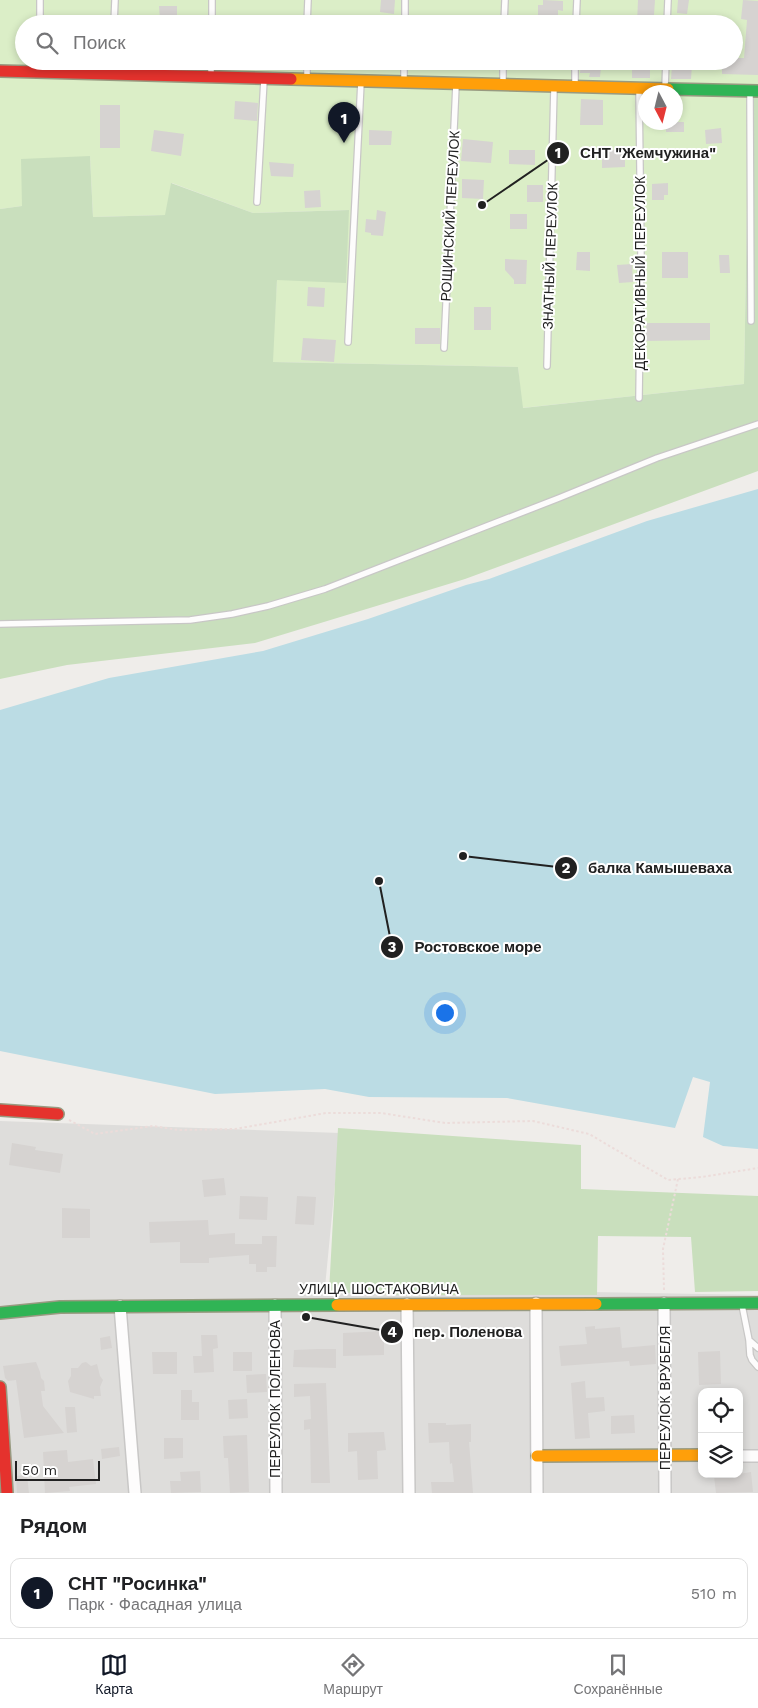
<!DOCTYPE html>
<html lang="ru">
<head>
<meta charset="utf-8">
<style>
	:root { --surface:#fff; --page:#f6f6f6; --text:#202124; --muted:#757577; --line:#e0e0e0; --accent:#111827 }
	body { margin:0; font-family:"Work Sans",sans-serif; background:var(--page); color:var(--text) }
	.controls { position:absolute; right:15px; bottom:15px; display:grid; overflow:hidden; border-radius:10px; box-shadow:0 2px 8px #0003 }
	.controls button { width:45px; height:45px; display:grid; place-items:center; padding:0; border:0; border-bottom:1px solid var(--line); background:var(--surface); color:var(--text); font:25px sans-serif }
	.compass { position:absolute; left:638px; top:85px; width:45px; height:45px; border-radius:50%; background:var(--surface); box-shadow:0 2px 8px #0003; rotate:173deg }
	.scale { position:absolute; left:15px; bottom:12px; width:85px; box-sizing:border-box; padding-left:5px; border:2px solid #212121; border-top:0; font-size:14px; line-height:18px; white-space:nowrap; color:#212121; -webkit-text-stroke:4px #fff; paint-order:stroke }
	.you { position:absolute; left:444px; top:1012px; width:18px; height:18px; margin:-12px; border:4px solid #fff; border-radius:50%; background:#1a73e8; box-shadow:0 0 0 8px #1a73e833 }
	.badge { display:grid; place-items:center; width:32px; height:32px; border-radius:50%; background:var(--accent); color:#fff; font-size:16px; font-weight:700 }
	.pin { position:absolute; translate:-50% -41px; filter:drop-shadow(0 1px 2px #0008) }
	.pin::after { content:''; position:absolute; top:26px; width:18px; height:15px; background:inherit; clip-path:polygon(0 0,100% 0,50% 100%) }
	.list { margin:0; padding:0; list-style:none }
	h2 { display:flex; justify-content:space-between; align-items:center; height:65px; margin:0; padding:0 20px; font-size:21px }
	h2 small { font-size:16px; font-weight:400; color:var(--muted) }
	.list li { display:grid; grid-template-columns:32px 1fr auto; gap:15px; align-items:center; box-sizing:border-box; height:70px; margin:0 10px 10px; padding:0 10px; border:1px solid var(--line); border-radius:10px }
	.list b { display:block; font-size:19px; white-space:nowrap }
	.list p { margin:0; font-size:16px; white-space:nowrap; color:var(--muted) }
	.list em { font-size:16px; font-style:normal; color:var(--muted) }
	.icon { flex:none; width:28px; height:28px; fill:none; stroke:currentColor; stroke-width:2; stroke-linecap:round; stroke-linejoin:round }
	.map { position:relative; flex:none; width:758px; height:1493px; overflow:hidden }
	.search { position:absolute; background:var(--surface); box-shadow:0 2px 8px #0003; left:15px; right:15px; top:15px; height:55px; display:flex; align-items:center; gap:12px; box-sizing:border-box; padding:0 18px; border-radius:28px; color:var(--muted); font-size:19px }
	.sheet { height:145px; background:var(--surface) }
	nav { display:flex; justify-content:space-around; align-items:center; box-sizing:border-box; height:70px; border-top:1px solid var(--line); background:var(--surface); font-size:14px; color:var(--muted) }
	nav a { display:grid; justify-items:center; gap:2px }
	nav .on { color:var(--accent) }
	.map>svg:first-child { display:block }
	.residential { fill:#dedddb; fill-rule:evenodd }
	.grass { fill:#dbeec7; fill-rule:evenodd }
	.forest { fill:#c9dfbd }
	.water { fill:#bbdce4 }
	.building { fill:#d6d3d1 }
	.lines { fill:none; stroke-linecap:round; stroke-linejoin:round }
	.lane-casing { stroke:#c8c7c6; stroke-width:8 }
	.street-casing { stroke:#c8c7c6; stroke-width:14 }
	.fast-casing { stroke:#989a80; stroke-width:14 }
	.slow-casing { stroke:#989a80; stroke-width:14 }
	.jam-casing { stroke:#989a80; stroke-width:14 }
	.path { stroke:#ecdcda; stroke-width:2; stroke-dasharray:2.5 2.5; stroke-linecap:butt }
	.lane { stroke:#fdfcfc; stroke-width:5.5 }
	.street { stroke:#fdfcfc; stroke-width:11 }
	.fast { stroke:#30b455; stroke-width:11 }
	.slow { stroke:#ff9f0a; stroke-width:11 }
	.jam { stroke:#e5322d; stroke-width:11 }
	.labels { text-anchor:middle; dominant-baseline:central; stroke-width:4; stroke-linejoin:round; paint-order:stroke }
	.street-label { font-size:14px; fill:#212121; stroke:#fff }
	.leader { fill:none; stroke:#212121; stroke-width:2 }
	.callout-dot { fill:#212121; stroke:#fff; stroke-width:2 }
	.mark-label { font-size:15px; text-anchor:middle; font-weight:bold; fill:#fff }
	.callout-label { font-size:15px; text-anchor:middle; font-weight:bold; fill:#212121; stroke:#fff; stroke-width:4; stroke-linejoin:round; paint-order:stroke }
</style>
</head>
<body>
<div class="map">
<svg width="758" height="1493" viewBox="0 0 758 1493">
	<rect width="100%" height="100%" fill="#efedea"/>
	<path class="residential" d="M0 1121 340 1133 325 1287 758 1295V1493H0ZM702 1392H739V1474H702Z"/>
	<path class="grass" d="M0 0H758V90H749L744 384 522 408 518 367 272 362 277 280 349 210 253 213 172 183 166 215 93 217 90 156 22 206 0 209ZM24 24H734V61H24ZM646 92H676V122H646Z"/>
	<path class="forest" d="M749 90H758V471L465 579 255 643 67 665 0 679V209L22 206 21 159 90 156 93 217 165 215 171 183 253 213 349 210 346 283 277 280 273 362 518 367 523 408 744 384Z
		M338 1128 581 1145V1189L758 1196V1291L695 1292 691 1237 598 1236 597 1295H405L329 1292Z"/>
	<path class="water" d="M758 489V1149L723 1146 703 1137 710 1082 693 1077 675 1128 507 1098 369 1097 325 1089 215 1094 0 1051V710L109 678 263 651 368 619 466 585 489 579 647 521Z"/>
	<path class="building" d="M381 0H395L394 14 380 12Z
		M543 0 563 1V11L558 10V16H538V5H543Z
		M638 0H655L654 15H650V24H637Z
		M678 0H689L687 14 677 13Z
		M743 0 758 1V75L722 74V61H734V58H744L747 20 741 19Z
		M159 6H177V19L160 20Z
		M581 61H592V67H601L600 77H589L590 73H580Z
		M632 63H650V78H632Z
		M672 65H692L691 79H671Z
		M581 99 603 100V125H580Z
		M235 101 258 103 257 121 234 119Z
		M100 105H120V148H100Z
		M666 122H684V132H666Z
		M721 128 722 143 706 144 705 130Z
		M154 130 184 134 181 156 151 151Z
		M369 130 392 131 391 145H369Z
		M463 139 493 142 491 163 461 161Z
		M509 150H535V165L509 164Z
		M602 150H625V167L602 168Z
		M269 162 294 164 293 177 271 176Z
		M462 179 484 180 483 199 462 198Z
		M668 183V195H664V200H652V184Z
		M527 185H543V202H527Z
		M320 190 321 207 305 208 304 191Z
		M377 210 386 212 383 236 371 235V233L365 232 366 219 376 220Z
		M510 214H527V229H510Z
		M577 252H590V271L576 270Z
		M662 252H688V278H662Z
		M719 255H729L730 273H720Z
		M505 259 527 260 526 284H514V280L505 270Z
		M632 264 633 282 619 283 617 265Z
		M308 287 325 288 324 307 307 306Z
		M474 307H491V330H474Z
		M646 323H710V340L646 341Z
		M415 328H440V344H415Z
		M303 338 336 340 334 362 301 360Z
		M12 1143 36 1147 35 1150 63 1154 60 1173 9 1165Z
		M224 1178 226 1195 204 1197 202 1180Z
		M240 1196 268 1197 267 1220 239 1219Z
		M297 1196 316 1197 314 1225 295 1224Z
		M62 1208 90 1209V1238H62Z
		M208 1220 209 1235 235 1233V1244H262V1236H277L276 1267H267V1272H256V1264H249V1255L209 1258V1263H180V1242L150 1243 149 1222Z
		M595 1326V1329L620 1327 622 1348 655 1345 656 1364 630 1366 629 1361 561 1366 559 1346 587 1344 585 1327Z
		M384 1331V1355L343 1356V1333Z
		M201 1335H217L218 1348 213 1349 214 1372 194 1373 193 1356H202Z
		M110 1336 112 1348 101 1350 100 1338Z
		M318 1349H336V1368L293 1367 294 1350Z
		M720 1351 721 1384 699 1385 698 1352Z
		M152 1352H177V1374H153Z
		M233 1352H252V1371H233Z
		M36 1362 40 1372 41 1378 44 1381 45 1391H41L43 1406 64 1433 24 1438 16 1380 8 1381 5 1378 3 1366Z
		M86 1362 91 1366 97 1364 100 1376 103 1380 100 1387 101 1396H94V1399L70 1392 68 1381 71 1376V1368H78L82 1363Z
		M266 1374 267 1392 247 1393 246 1375Z
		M585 1381 586 1398 604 1397 605 1411 588 1413 590 1438 575 1439 571 1383Z
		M326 1383 330 1483H311L310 1429 304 1430V1420L311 1419 310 1396 294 1397V1384Z
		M181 1390H192V1402H199V1420H181Z
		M247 1399 248 1418 229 1419 228 1400Z
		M65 1407H75L77 1432 67 1433Z
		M634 1415 635 1433 611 1434V1416Z
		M428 1423H446V1425L471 1424V1442H469L473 1493H432L431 1482H454L452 1463 450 1464 449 1442 429 1443Z
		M384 1432 386 1450 377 1451 378 1479 358 1480 357 1451 348 1452V1433Z
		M247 1435 249 1492 230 1493 228 1458H224L223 1436Z
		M164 1438H183V1458L164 1459Z
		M119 1447 120 1456 102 1459 101 1449Z
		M67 1450 68 1462 93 1459 96 1484 69 1487 70 1491 45 1493 43 1452Z
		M200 1471 201 1492 171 1493 170 1481H181L180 1472Z
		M751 1472 753 1492 716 1493 714 1476H720L719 1474H739Z
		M27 1475 29 1493H17L16 1476Z"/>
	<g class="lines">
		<defs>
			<path id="lane" d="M40 24V0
				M114 24 115 0
				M212 24V0
				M307 24 308 0
				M405 24V0
				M504 24 505 0
				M576 24 577 0
				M667 24 668 0
				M113 72V61
				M211 75V61
				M307 78V61
				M404 80V61
				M503 83V61
				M575 85V61
				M665 87 666 61
				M639 90 641 249 639 398
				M750 93 751 321
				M257 202 264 80
				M348 342 361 82
				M444 348 456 85
				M547 366 554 88
				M0 624 190 620 232 614 268 606 325 589 559 498 657 458 758 424
				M742 1305 749 1340 750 1355 752 1360 758 1367
				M749 1340 758 1348"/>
			<path id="street" d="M536 1303 537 1493
				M664 1303 665 1493
				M407 1304 409 1493
				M275 1305 276 1493
				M120 1306 135 1493
				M739 1456H758"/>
			<path id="fast" d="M668 89 758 91
				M596 1304 758 1303
				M0 1313 60 1307 337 1305"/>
			<path id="slow" d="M291 79 668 89
				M337 1305 596 1304
				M537 1456 702 1455"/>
			<path id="jam" d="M0 71 291 79
				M0 1110 58 1114
				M0 1387 7 1493"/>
		</defs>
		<use href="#lane" class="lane-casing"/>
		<use href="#street" class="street-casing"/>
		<use href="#fast" class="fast-casing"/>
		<use href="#slow" class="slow-casing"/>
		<use href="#jam" class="jam-casing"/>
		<path class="path" d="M69 1120 95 1134 153 1126 178 1130 235 1129 326 1113H381L445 1123 533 1121 589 1134 668 1180 702 1177 758 1168
			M664 1290 663 1249 678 1179"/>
		<use href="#lane" class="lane"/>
		<use href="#street" class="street"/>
		<use href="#fast" class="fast"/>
		<use href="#slow" class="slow"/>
		<use href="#jam" class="jam"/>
	</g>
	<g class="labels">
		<g class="street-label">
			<text transform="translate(450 216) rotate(-87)">РОЩИНСКИЙ ПЕРЕУЛОК</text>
			<text transform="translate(550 256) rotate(-88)">ЗНАТНЫЙ ПЕРЕУЛОК</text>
			<text transform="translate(640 273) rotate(-90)">ДЕКОРАТИВНЫЙ ПЕРЕУЛОК</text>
			<text x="379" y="1289">УЛИЦА ШОСТАКОВИЧА</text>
			<text transform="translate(665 1398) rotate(-90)">ПЕРЕУЛОК ВРУБЕЛЯ</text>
			<text transform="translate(275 1399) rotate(-90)">ПЕРЕУЛОК ПОЛЕНОВА</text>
		</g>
	</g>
	<path class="leader" d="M482 205L558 153M463 856L566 868M379 881L392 947M306 1317L392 1332"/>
	<g class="callout-dot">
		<circle cx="482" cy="205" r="5"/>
		<circle cx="463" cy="856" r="5"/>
		<circle cx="379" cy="881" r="5"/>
		<circle cx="306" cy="1317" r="5"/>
		<circle cx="558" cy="153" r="12"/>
		<circle cx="566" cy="868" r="12"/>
		<circle cx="392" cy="947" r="12"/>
		<circle cx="392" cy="1332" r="12"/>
	</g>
	<g class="mark-label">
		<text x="558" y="158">1</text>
		<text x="566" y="873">2</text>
		<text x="392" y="952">3</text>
		<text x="392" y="1337">4</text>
	</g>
	<g class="callout-label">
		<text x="648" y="158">СНТ "Жемчужина"</text>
		<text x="660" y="873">балка Камышеваха</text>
		<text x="478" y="952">Ростовское море</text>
		<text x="468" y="1337">пер. Поленова</text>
	</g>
</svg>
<div class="controls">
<button><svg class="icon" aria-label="locate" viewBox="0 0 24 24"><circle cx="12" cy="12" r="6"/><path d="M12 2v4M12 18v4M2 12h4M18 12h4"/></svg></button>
<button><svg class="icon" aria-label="layers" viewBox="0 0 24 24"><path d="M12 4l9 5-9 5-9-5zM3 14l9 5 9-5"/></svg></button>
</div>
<svg class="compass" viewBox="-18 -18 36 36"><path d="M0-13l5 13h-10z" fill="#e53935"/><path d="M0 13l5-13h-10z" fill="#757577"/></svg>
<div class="scale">50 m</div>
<div class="you"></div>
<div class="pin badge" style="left:344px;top:143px">1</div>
<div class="search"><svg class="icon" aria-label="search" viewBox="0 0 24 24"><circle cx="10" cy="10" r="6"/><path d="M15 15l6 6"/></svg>Поиск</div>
</div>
<section class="sheet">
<h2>Рядом<small></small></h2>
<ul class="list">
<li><span class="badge">1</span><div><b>СНТ &quot;Росинка&quot;</b><p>Парк · Фасадная улица</p></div><em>510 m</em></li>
</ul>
</section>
<nav>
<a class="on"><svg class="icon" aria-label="map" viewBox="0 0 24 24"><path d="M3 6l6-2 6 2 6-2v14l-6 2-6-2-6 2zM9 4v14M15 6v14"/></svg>Карта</a>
<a><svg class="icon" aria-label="directions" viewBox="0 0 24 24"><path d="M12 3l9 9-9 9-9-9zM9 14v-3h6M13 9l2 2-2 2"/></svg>Маршрут</a>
<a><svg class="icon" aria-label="saved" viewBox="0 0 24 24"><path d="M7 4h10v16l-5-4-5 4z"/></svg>Сохранённые</a>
</nav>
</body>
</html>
